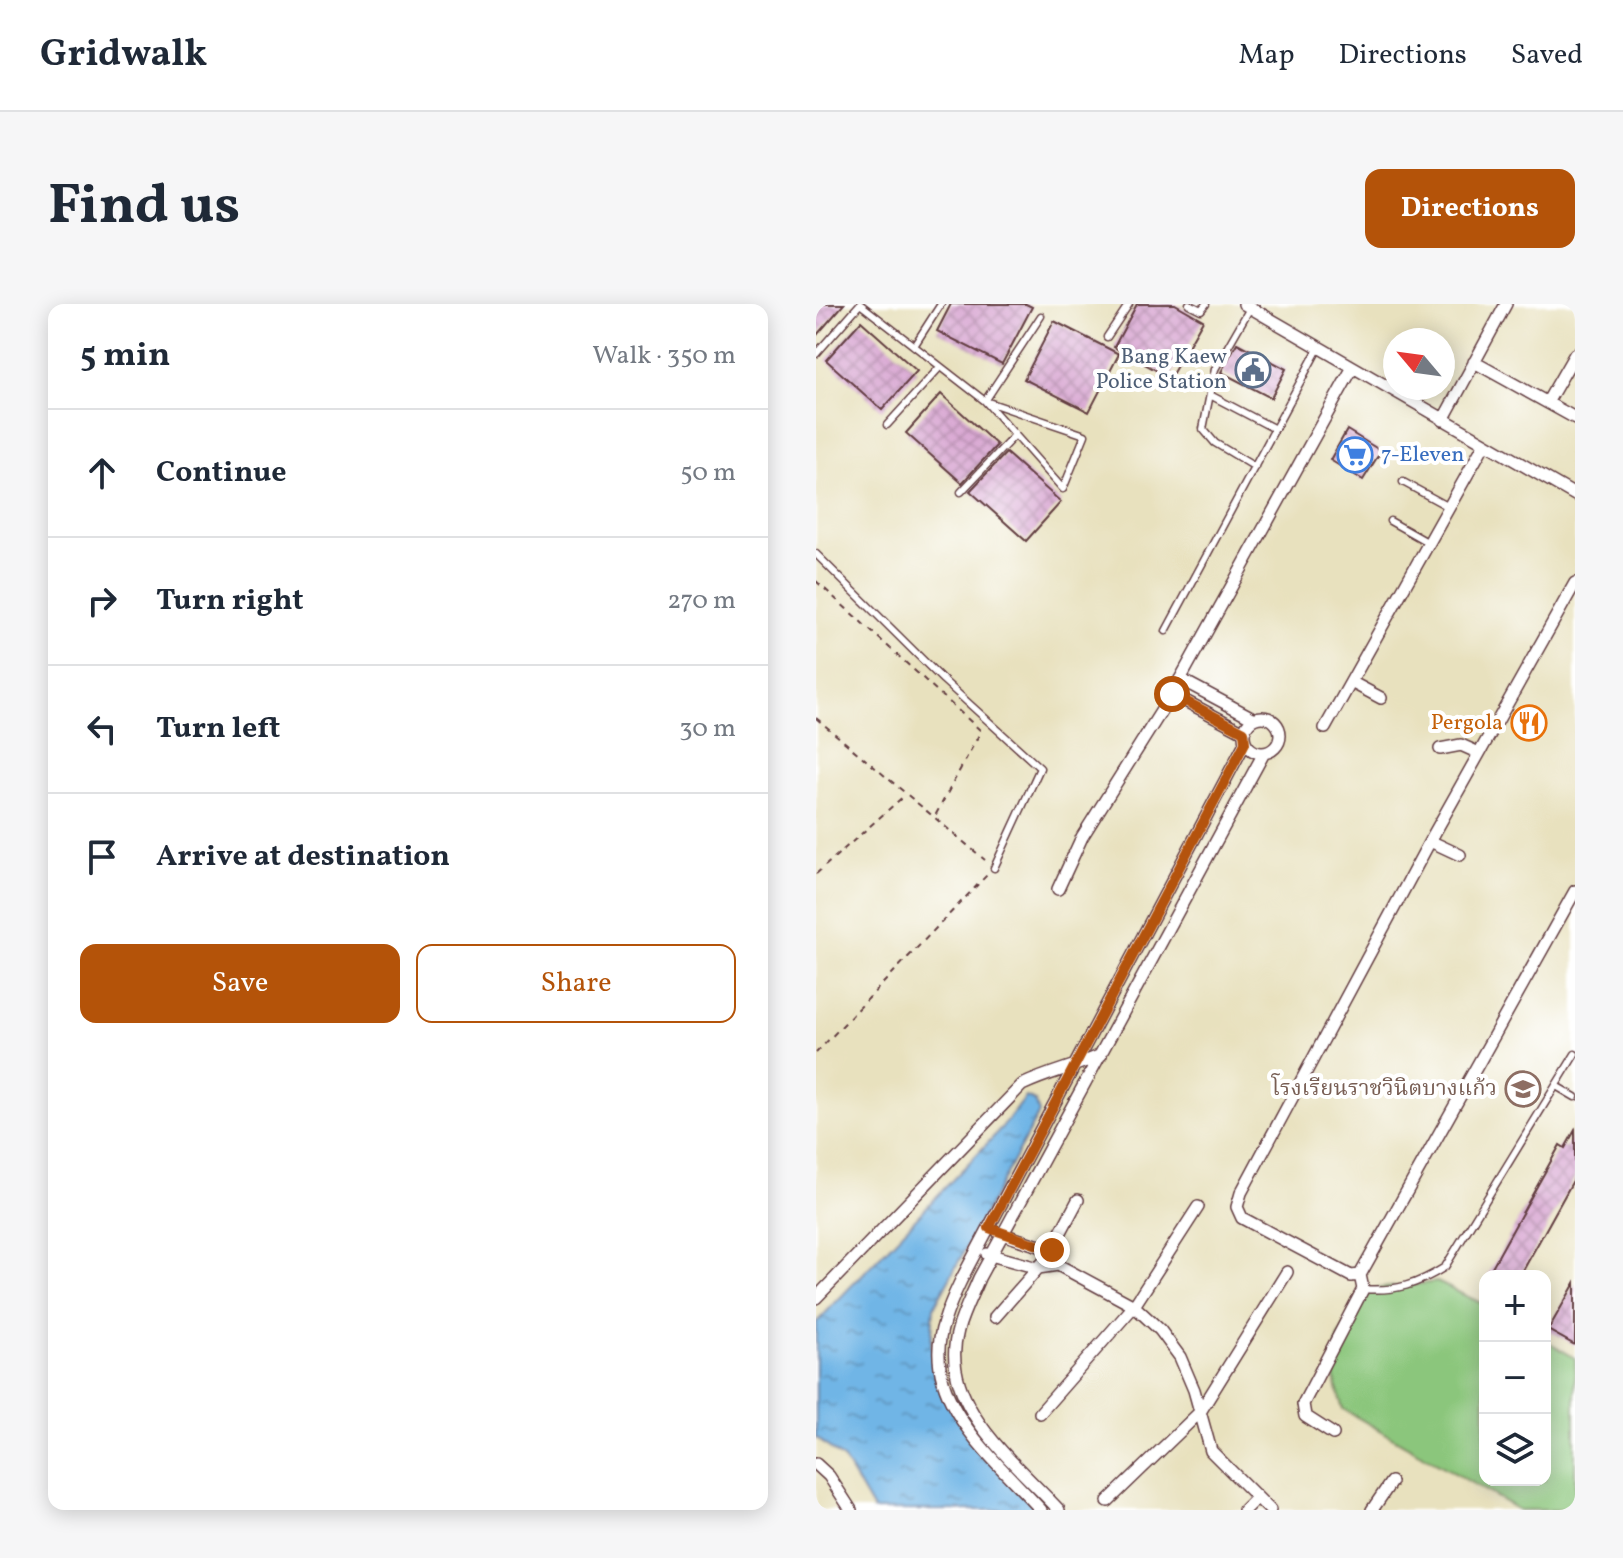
<!DOCTYPE html>
<html lang="en">
<head>
<meta charset="utf-8">
<style>
	:root { --surface:#fff; --page:#f6f6f7; --text:#1f2937; --muted:#747a83; --line:#e0e1e3; --accent:#b45309 }
	body { margin:0; font-family:Vollkorn,"Noto Serif Thai",serif; background:var(--page); color:var(--text) }
	.controls { position:absolute; right:24px; bottom:24px; display:grid; overflow:hidden; border-radius:16px; box-shadow:0 4px 20px #0003 }
	.controls button { width:72px; height:72px; display:grid; place-items:center; padding:0; border:0; border-bottom:2px solid var(--line); background:var(--surface); color:var(--text); font:40px sans-serif }
	.compass { position:absolute; left:567px; top:24px; width:72px; height:72px; border-radius:50%; background:var(--surface); box-shadow:0 4px 20px #0003; rotate:299deg }
	.stop { position:absolute; width:24px; height:24px; margin:-18px; border:6px solid #b45309; border-radius:50%; background:#fff }
	.stop.end { background:#b45309; border-color:#fff; box-shadow:0 2px 8px #0008 }
	.list { margin:0; padding:0; list-style:none }
	h2 { display:flex; justify-content:space-between; align-items:center; height:104px; margin:0; padding:0 32px; font-size:34px }
	h2 small { font-size:26px; font-weight:400; color:var(--muted) }
	.list li { display:grid; grid-template-columns:52px 1fr auto; gap:24px; align-items:center; box-sizing:border-box; height:128px; padding:0 32px; border-top:2px solid var(--line) }
	.list b { display:block; font-size:30px; white-space:nowrap }
	.list em { font-size:26px; font-style:normal; color:var(--muted) }
	.actions { display:flex; gap:16px; padding:24px 32px }
	.actions a { flex:1; padding:18px 0; border:2px solid var(--accent); border-radius:16px; text-align:center; font-size:28px; color:var(--accent) }
	.actions .main { background:var(--accent); color:#fff }
	.icon { flex:none; width:44px; height:44px; fill:none; stroke:currentColor; stroke-width:2; stroke-linecap:round; stroke-linejoin:round }
	.map { position:relative; flex:none; width:759px; height:1206px; overflow:hidden; border-radius:16px }
	header { display:flex; align-items:center; gap:48px; box-sizing:border-box; height:112px; padding:0 40px; background:var(--surface); border-bottom:2px solid var(--line) }
	header strong { font-size:38px }
	nav { display:flex; gap:44px; margin-inline-start:auto; font-size:28px }
	.intro { display:flex; align-items:center; justify-content:space-between; box-sizing:border-box; height:192px; padding:0 48px }
	h1 { margin:0; font-size:56px }
	.button { padding:20px 36px; border-radius:16px; background:var(--accent); color:#fff; font-size:28px; font-weight:700 }
	main { display:flex; gap:48px; padding:0 48px }
	aside { flex:1; background:var(--surface); border-radius:16px; box-shadow:0 4px 20px #0003 }
	.map>svg:first-child { display:block }
	.garden { fill:#8bc67b; stroke:#6a7253; stroke-width:2 }
	.water { fill:url(#water-ripples); stroke:#5d6a88; stroke-width:2 }
	.building { fill:url(#building-cross-hatch) }
	.lines { fill:none; stroke-linecap:round; stroke-linejoin:round }
	.service-casing { stroke:#623c41; stroke-width:9 }
	.minor-casing { stroke:#623c41; stroke-width:14 }
	.path { stroke:#623c41; stroke-width:2; stroke-dasharray:6 6; stroke-linecap:butt }
	.service { stroke:#fff; stroke-width:6 }
	.minor { stroke:#fff; stroke-width:11 }
	.route { stroke:#b45309; stroke-width:10 }
	.labels { text-anchor:middle; dominant-baseline:central; stroke-width:8; stroke-linejoin:round; paint-order:stroke }
	.service-label { font-size:22px; fill:#4e5e75; stroke:#fff; text-anchor:end }
	.shop-label { font-size:22px; fill:#366cbe; stroke:#fff; text-anchor:start }
	.food-label { font-size:22px; fill:#c56008; stroke:#fff; text-anchor:end }
	.education-label { font-size:22px; fill:#785e54; stroke:#fff; text-anchor:end }
</style>
</head>
<body>
<header>
<strong>Gridwalk</strong>
<nav><a>Map</a><a>Directions</a><a>Saved</a></nav>
</header>
<div class="intro"><h1>Find us</h1><a class="button">Directions</a></div>
<main>
<aside>
<h2>5 min<small>Walk · 350 m</small></h2>
<ul class="list">
<li><svg class="icon" aria-label="ahead" viewBox="0 0 24 24"><path d="M12 20V5M6 11l6-6 6 6"/></svg><div><b>Continue</b></div><em>50 m</em></li>
<li><svg class="icon" aria-label="right" viewBox="0 0 24 24"><path d="M7 20v-9h11M14 6l5 5-5 5"/></svg><div><b>Turn right</b></div><em>270 m</em></li>
<li><svg class="icon" aria-label="left" viewBox="0 0 24 24"><path d="M17 20v-9H6M10 6l-5 5 5 5"/></svg><div><b>Turn left</b></div><em>30 m</em></li>
<li><svg class="icon" aria-label="arrive" viewBox="0 0 24 24"><path d="M6 21V4h12l-3 4 3 4H6"/></svg><div><b>Arrive at destination</b></div></li>
</ul>
<div class="actions"><a class="main">Save</a><a>Share</a></div>
</aside>
<div class="map">
<svg width="759" height="1206" viewBox="0 0 759 1206">
	<defs>
		<pattern id="water-ripples" width="26" height="14" patternUnits="userSpaceOnUse" patternTransform="scale(2)"><rect width="26" height="14" fill="#70b5e6"/><path d="M2 4q2-2 4 0t4 0M15 11q2-2 4 0t4 0" fill="none" stroke="#5e93bb"/></pattern>
		<pattern id="building-cross-hatch" width="8" height="8" patternUnits="userSpaceOnUse" patternTransform="scale(2)"><rect width="8" height="8" fill="#d7a3d0"/><path d="M0 0l8 8M0 8l8-8" fill="none" stroke="#b084a9"/></pattern>
	</defs>
	<rect width="100%" height="100%" fill="#fff"/>
	<filter id="ink" filterUnits="userSpaceOnUse"><feTurbulence type="fractalNoise" baseFrequency=".0125" numOctaves="2"/><feDisplacementMap in="SourceGraphic" scale="16" xChannelSelector="R" yChannelSelector="G"/><feConvolveMatrix kernelMatrix="1 2 1 2 8 2 1 2 1" color-interpolation-filters="sRGB"/></filter>
	<filter id="wash" filterUnits="userSpaceOnUse"><feTurbulence type="fractalNoise" baseFrequency=".006" numOctaves="4" result="noise"/><feDisplacementMap in="SourceGraphic" scale="32" xChannelSelector="R" yChannelSelector="G"/><feGaussianBlur stdDeviation="1.8" result="paint"/><feColorMatrix in="noise" values="0 0 0 0 0 0 0 0 0 0 0 0 0 0 0 0 0 1.4 0 .05"/><feComposite in="paint" operator="in"/></filter>
	<g filter="url(#wash)">
		<rect width="100%" height="100%" fill="#e8e1be"/>
		<path class="garden" d="M621 978 669 1001V1176H729V1036L759 1054V1206H703L527 1105C508 1048 519 1029 557 985Z"/>
		<path class="water" d="M210 793 219 797 223 809 118 1003 115 1040 121 1080 141 1115 224 1206H57L28 1156 0 1133V1019L185 825Z"/>
		<g id="blocks">
			<path class="building" d="M0 0H28L0 32Z
				M135 0H210L216 3 186 60 121 27Z
				M321 0H359L387 16 354 74 298 43Z
				M45 17 101 67 66 106 10 56Z
				M238 17 303 50 273 108 208 75Z
				M421 39 470 65 455 94 405 68Z
				M125 90 181 141 146 179 90 129Z
				M531 126 565 147 547 176 514 156Z
				M190 149 245 198 210 237 154 187Z
				M759 826V873L704 972H671L744 841 749 844Z
				M759 979V1041L732 1026Z"/>
		</g>
	</g>
	<g filter="url(#ink)">
		<use href="#blocks" fill-opacity="0" stroke="#623c41" stroke-width="2"/>
		<g class="lines">
			<defs>
				<path id="service" d="M44 0 169 97 247 185 269 131 169 97
					M373 0 385 6 390 0
					M434 4 399 65 387 125 399 139 439 163
					M291 33 313 0
					M98 42 125 0
					M0 50 44 0
					M394 91 459 125
					M169 97 225 12
					M71 121 124 63
					M587 178 633 203
					M145 188 199 131
					M574 217 613 239
					M0 250 127 376 224 464 178 564
					M350 327 503 43
					M740 782 759 793
					M547 985C580 988 602 980 629 963L759 750"/>
				<path id="minor" d="M428 0 759 191
					M658 58 759 114
					M732 97 759 50
					M627 116 690 0
					M759 279 614 537 425 889 421 903 426 914 535 972 544 971 759 587
					M364 375 437 414
					M535 378 565 394
					M356 390 428 428
					M428 431a18 18 0 1 1 36 0a18 18 0 1 1-36 0Z
					M509 424 669 139
					M624 445 645 441 663 449
					M614 537 644 551
					M242 585 266 533 356 390 537 63
					M183 929 236 946 237 949
					M171 950 222 964 242 961 318 1002 344 1026 364 1053 378 1086 395 1147 454 1206
					M0 994 206 781C233 768 259 763 285 751
					M179 1013 231 954 262 896
					M224 1109 318 1002 382 903
					M517 1130 489 1112 487 1100 547 985 544 971
					M0 1160 13 1172 35 1206
					M292 1197 384 1108 471 968
					M225 1206C179 1155 102 1095 128 1018 136 992 149 968 162 944L429 439
					M243 1206C200 1159 121 1100 142 1026 147 1008 156 991 163 974L448 449
					M428 1206 440 1194
					M556 1206 575 1178"/>
			</defs>
			<use href="#service" class="service-casing"/>
			<use href="#minor" class="minor-casing"/>
			<path class="path" d="M0 277 165 427 119 512
				M0 414 169 556
				M0 570 89 491
				M0 749 171 571"/>
			<use href="#service" class="service"/>
			<use href="#minor" class="minor"/>
		</g>
	</g>
	<g class="lines" filter="url(#ink)">
		<path class="route" d="M236 946 173 924 429 439 428 428 356 390"/>
	</g>
	<defs>
		<symbol id="civic-ring" viewBox="-11 -11 22 22"><circle r="9.5" fill="#fff" stroke="#5c6f8a" stroke-width="1.5"/><path d="M-.6-6.5H3V-4.5H.6V-3L4-1V1h2V6H-6V1h2V-1L-.6-3ZM-1.2 2.5V6h2.4V2.5Z" fill="#5c6f8a"/></symbol>
		<symbol id="supermarket-ring" viewBox="-11 -11 22 22"><circle r="9.5" fill="#fff" stroke="#3f7fe0" stroke-width="1.5"/><path d="M-6-5.5h2.5l.6 2H6L4.5 2H-2.5L-4.4-4H-6ZM-1.5 3.2a1.3 1.3 0 1 0 .1 0ZM3 3.2a1.3 1.3 0 1 0 .1 0Z" fill="#3f7fe0"/></symbol>
		<symbol id="restaurant-ring" viewBox="-11 -11 22 22"><circle r="9.5" fill="#fff" stroke="#e8710a" stroke-width="1.5"/><path d="M-5-6h1v4h1v-4h1v4h1v-4h1v5L-1.5 .5V6h-2V.5L-5-1ZM5-6V6H3V1.5H1.5Q1.5-4 5-6Z" fill="#e8710a"/></symbol>
		<symbol id="school-ring" viewBox="-11 -11 22 22"><circle r="9.5" fill="#fff" stroke="#8d6e63" stroke-width="1.5"/><path d="M0-5L7-2L0 1L-7-2ZM-4 1L0 2.5L4 1V4Q0 6-4 4Z" fill="#8d6e63"/></symbol>
	</defs>
	<g fill-rule="evenodd">
		<use href="#civic-ring" x="417" y="46" width="40" height="40"/>
		<use href="#supermarket-ring" x="519" y="131" width="40" height="40"/>
		<use href="#restaurant-ring" x="693" y="399" width="40" height="40"/>
		<use href="#school-ring" x="687" y="765" width="40" height="40"/>
	</g>
	<g class="labels">
		<g class="service-label">
			<text x="411" y="53">Bang Kaew<tspan x="411" dy="25">Police Station</tspan></text>
		</g>
		<g class="shop-label">
			<text x="565" y="151">7-Eleven</text>
		</g>
		<g class="food-label">
			<text x="687" y="419">Pergola</text>
		</g>
		<g class="education-label">
			<text x="681" y="785">โรงเรียนราชวินิตบางแก้ว</text>
		</g>
	</g>
</svg>
<div class="controls">
<button>+</button>
<button>−</button>
<button><svg class="icon" aria-label="layers" viewBox="0 0 24 24"><path d="M12 4l9 5-9 5-9-5zM3 14l9 5 9-5"/></svg></button>
</div>
<svg class="compass" viewBox="-18 -18 36 36"><path d="M0-13l5 13h-10z" fill="#e53935"/><path d="M0 13l5-13h-10z" fill="#747a83"/></svg>
<div class="stop" style="left:356px;top:390px"></div>
<div class="stop end" style="left:236px;top:946px"></div>
</div>
</main>
</body>
</html>
